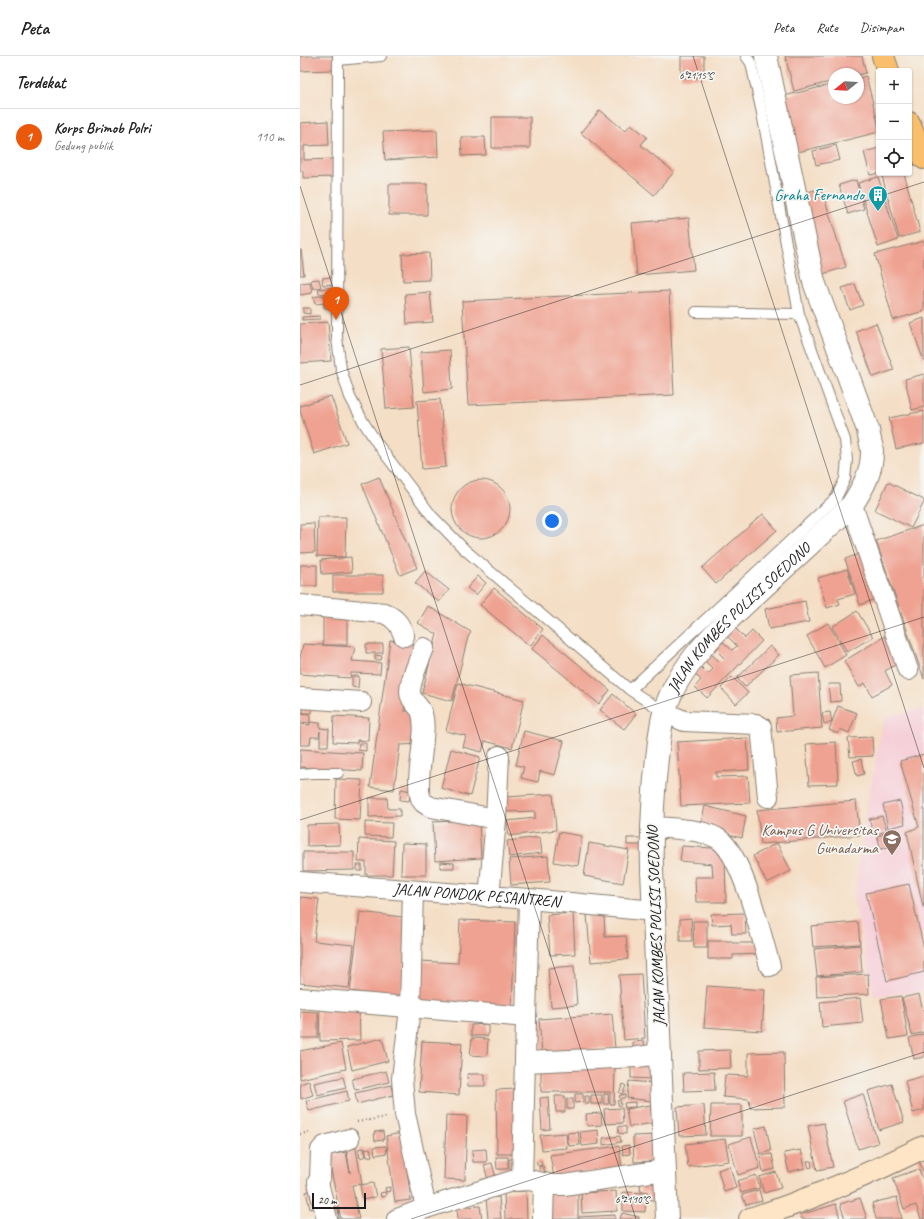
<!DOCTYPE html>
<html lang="id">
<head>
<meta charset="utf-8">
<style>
	:root { --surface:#fff; --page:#f6f6f6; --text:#222; --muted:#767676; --line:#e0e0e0; --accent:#ea580c }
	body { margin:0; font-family:Caveat,sans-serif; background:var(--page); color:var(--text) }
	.controls { position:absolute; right:12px; top:12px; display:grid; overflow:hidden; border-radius:4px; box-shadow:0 1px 3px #0004 }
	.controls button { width:36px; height:36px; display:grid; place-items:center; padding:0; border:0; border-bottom:1px solid var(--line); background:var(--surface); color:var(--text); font:20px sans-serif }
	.compass { position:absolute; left:528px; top:12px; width:36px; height:36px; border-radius:50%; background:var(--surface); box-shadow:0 1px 3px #0004; rotate:252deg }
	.scale { position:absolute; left:12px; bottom:10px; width:54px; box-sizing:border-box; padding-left:4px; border:2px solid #1c1c1c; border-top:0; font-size:11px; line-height:14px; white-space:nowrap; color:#1c1c1c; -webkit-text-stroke:3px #f6f6f2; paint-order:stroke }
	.you { position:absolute; left:252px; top:465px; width:14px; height:14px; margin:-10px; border:3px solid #fff; border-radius:50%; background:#1a73e8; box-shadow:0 0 0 6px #1a73e833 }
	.badge { display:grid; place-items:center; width:26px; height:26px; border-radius:50%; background:var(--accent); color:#fff; font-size:13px; font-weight:700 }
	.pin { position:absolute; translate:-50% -33px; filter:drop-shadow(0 1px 2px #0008) }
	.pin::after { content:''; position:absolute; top:21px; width:14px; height:12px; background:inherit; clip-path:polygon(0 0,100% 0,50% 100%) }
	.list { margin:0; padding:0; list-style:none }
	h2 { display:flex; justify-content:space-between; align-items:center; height:52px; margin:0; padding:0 16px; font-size:17px }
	h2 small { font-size:13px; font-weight:400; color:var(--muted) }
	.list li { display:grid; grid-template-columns:26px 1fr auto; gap:12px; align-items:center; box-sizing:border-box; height:56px; padding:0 16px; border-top:1px solid var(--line) }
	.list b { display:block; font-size:15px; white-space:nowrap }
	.list p { margin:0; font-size:13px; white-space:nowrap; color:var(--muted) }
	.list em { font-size:13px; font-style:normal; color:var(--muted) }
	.icon { flex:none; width:22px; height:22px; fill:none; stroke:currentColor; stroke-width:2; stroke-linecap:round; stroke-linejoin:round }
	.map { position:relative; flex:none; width:624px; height:1163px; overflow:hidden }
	header { display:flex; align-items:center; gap:24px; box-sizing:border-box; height:56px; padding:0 20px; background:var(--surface); border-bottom:1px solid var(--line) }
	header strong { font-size:19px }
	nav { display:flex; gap:22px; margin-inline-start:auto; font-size:14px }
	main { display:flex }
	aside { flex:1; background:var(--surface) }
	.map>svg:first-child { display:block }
	.built { fill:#f6cfd8 }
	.building { fill:#efa291 }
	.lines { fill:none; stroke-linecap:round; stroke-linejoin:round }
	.service-casing { stroke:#887d70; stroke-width:12 }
	.minor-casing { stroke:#887d70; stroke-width:22 }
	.tertiary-casing { stroke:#887d70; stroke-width:24 }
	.secondary-casing { stroke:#887d70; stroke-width:24 }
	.primary-casing { stroke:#887d70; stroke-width:24 }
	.path { stroke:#887d70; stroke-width:2.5; stroke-dasharray:1 3; stroke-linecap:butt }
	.service { stroke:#fff; stroke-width:10 }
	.minor { stroke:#fff; stroke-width:20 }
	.tertiary { stroke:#fff; stroke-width:22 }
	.secondary { stroke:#fde5c5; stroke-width:22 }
	.primary { stroke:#f9bf6d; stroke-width:22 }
	.ticks { fill:none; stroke:#1c1c1c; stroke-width:1; stroke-opacity:0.45 }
	.labels { text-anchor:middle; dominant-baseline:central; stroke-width:3.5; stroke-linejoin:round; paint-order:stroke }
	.culture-label { font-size:16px; fill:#0d838f; stroke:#f6f6f2; text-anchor:end }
	.street-label { font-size:16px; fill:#1c1c1c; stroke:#f6f6f2 }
	.education-label { font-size:16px; fill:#785e54; stroke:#f6f6f2; text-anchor:end }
	.ticks-label { font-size:10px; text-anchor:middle; fill:#1c1c1c; stroke:#f6f6f2; stroke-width:3.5; stroke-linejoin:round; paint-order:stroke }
</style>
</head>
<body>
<header>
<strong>Peta</strong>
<nav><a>Peta</a><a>Rute</a><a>Disimpan</a></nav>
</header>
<main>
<aside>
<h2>Terdekat<small></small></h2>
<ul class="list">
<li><span class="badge">1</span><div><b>Korps Brimob Polri</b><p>Gedung publik</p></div><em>110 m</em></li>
</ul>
</aside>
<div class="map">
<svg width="624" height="1163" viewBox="0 0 624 1163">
	<rect width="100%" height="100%" fill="#f6f6f2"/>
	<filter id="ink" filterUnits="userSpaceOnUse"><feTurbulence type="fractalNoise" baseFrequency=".025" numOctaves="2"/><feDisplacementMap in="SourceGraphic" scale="8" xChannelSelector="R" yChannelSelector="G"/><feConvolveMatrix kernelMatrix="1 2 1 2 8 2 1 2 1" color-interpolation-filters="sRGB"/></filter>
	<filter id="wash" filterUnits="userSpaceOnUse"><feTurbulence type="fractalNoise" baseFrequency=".012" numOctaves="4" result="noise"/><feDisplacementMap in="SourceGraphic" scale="16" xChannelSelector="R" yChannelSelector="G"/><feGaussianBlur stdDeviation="0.9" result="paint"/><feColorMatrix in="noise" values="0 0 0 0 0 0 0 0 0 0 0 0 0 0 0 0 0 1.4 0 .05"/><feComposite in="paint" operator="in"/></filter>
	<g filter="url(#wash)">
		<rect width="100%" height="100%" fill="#f4dec5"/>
		<path class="built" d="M624 653V933L618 936 574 940 554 844 566 756 584 661Z"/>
		<g id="blocks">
			<path class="building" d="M0 0H34L35 14 0 15Z
				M381 0H404V22H381Z
				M485 0H562L566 17 558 19 534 18V25L494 35Z
				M566 20 579 71V76L498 96 484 40 534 28V42H558V22Z
				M300 54 325 75 331 68 347 81 341 89 374 116 354 139 281 77Z
				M192 61H230V92H192Z
				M28 65 29 89 4 90V104L33 103V121L3 122V115H0V67Z
				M137 74 138 101 85 104 83 76Z
				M161 81H185L186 99 162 100Z
				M536 89 540 104 516 109 513 95Z
				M579 92V117L570 119 564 96Z
				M609 95 614 109 609 111Z
				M594 117H604L620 176 599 182 582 120Z
				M578 121 598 184 578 191 558 127Z
				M556 124 564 153 548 158 539 129Z
				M89 128H127V159H89Z
				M521 132 546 211 523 218 498 139Z
				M389 162 394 214 337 219 332 167Z
				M624 185V255L593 264 575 198Z
				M0 194H1L4 219H0Z
				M129 197 130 224 103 225 102 198Z
				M33 221 34 228 23 229 22 222Z
				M19 223 21 231 13 233 11 224Z
				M10 226 12 237 0 239V227Z
				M555 228 563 249 550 254 542 232Z
				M34 231 35 236 19 238 18 233Z
				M369 235 374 339 168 349 162 245Z
				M130 236 133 266 107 268 105 238Z
				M27 238 34 239 33 246 27 245Z
				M24 239 25 247 15 248 13 241Z
				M24 248H36L35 252H24Z
				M3 252H10V258L3 257Z
				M20 260V263L2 264V261Z
				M624 262V305L610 267Z
				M28 266 31 305 0 307V268Z
				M576 267 594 314 573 321 556 275Z
				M109 291 114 351 86 353 81 293Z
				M150 294 152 333 124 336 121 296Z
				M624 318V351L612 354 605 323Z
				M31 340 47 387 14 398 0 355V350Z
				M140 343 146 411 122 413 117 345Z
				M624 355V387L596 393 589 362Z
				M79 421 117 512 100 519 62 428Z
				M152 453a29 29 0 1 1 58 0a29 29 0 1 1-58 0Z
				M588 426 624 444V446L611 472 575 454Z
				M463 458 477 474 416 528 402 512Z
				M18 461H46L45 501 17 500Z
				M14 467 15 496 0 497V468Z
				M624 469V623L576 485Z
				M565 496 580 541 560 549 545 503Z
				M51 501 52 516 22 518 21 504Z
				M0 509H17V530H0Z
				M547 513 555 538 538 543 540 548 527 552 518 522Z
				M125 515 149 534 139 546 115 527Z
				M33 519H83V536H33Z
				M178 520 186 527 176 539 167 532Z
				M194 532 243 573 230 590 180 549Z
				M505 545 509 566 469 573 465 553Z
				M128 550 171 576 168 581 152 645 122 637 137 578 118 567Z
				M557 555 573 581 547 596 532 571Z
				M23 561H47V589H23Z
				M528 567 546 599 525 612 507 580Z
				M435 572 445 582 452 575 462 585 407 642 395 631 401 624 392 615 398 608 408 618 413 613 404 604 410 597 420 606 424 602 416 594 423 586 432 594 437 590 427 580Z
				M243 579 310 634 299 648 232 593Z
				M585 580 600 606 585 615 592 629 572 640 565 627 559 631 544 605Z
				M90 584 114 587 104 655H119L120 688 100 689 94 734 70 731Z
				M3 588 55 591 52 605 81 607 80 618 51 617 50 622 0 618V602Z
				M66 588H83V597H66Z
				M470 590 479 599 445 631 437 622Z
				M75 599 82 600 81 604H75Z
				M518 617 522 672 477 676 476 662 493 660 490 619Z
				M52 620H59L58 632 52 631Z
				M432 621 448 637 436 648 421 632Z
				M158 627 224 644 212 692 185 685 182 696 163 691 166 680 146 675Z
				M528 628H540L541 645 530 646Z
				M313 638 336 658 324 673 300 654Z
				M4 647H12V657H3Z
				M538 650 557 657 549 677 540 673 538 678 529 674Z
				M530 656 532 666 524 668 522 657Z
				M0 657 10 658V667L0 666Z
				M34 660 69 662 68 685 57 684V687L33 686Z
				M10 666 20 667V672L29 673 28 690H20V675L19 681H11L10 689H0V668L10 669Z
				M224 675 264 685 255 719 240 715 238 726 221 722 224 711 216 709Z
				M572 681 573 700 550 701 548 682Z
				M447 682 449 714 416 716V721L448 720 450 747 381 750 377 686Z
				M536 686 538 728 509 729 506 688Z
				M59 687H66V695L58 694Z
				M0 693 63 697 62 715 0 711Z
				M151 693 180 701 170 740 141 732Z
				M624 698V851H623L607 776 619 771 600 705Z
				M561 703 564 718 557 720 553 705Z
				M36 723 62 724 60 764 35 763Z
				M101 733 111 735 109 745 100 744Z
				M253 738 256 774 209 780 207 765 235 762V755L206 756 205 741Z
				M69 742H87L88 753H100V760L69 761Z
				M556 745 560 779 461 788 457 754Z
				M600 745 605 768 588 772 583 749Z
				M405 750 446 760 442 782 400 772Z
				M582 760 587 775 574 779 569 763Z
				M179 764 181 802 135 805 133 766Z
				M65 766 92 767 91 781 65 780Z
				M39 768 40 789 7 790V769Z
				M259 776 282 780 278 810 254 806Z
				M592 776 596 789 581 793 577 780Z
				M240 781 242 797 209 801 207 785Z
				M327 782H346L345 789H327Z
				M59 783 94 785 92 819H66V806H58Z
				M102 787 126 788V819H101Z
				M289 787 329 794 323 827 284 820Z
				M477 787 491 815 467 827 453 800Z
				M382 790 412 792H425L426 846H396L395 821H413L412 808 380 805Z
				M3 796H54V814L3 815Z
				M248 800 250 826 211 829 209 803Z
				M140 806 154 807V812H140Z
				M57 809H62V815H57Z
				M609 828 624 893V916L587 925 566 837Z
				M0 841 19 843 14 885 54 889 49 932 0 927Z
				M60 856 111 862 100 942 50 935Z
				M273 857 275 898 250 899 247 859Z
				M445 857 446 878H432L431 868 412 869 411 858Z
				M304 858 305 881 326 880 328 903 291 906 287 859Z
				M391 862 392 885H380V863Z
				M160 864 215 866 212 952 118 948 119 905 158 907Z
				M393 865H407V892H394Z
				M558 866 560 888 513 891 511 870Z
				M408 885H432V887H459L460 898 433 899V903H408Z
				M560 889 562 916 517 920 514 893Z
				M274 910 277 949 251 951 248 912Z
				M341 918 345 982 324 984 319 919Z
				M568 918 569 938 517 941 516 921Z
				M407 930 465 934 462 975 404 971Z
				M619 938 624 959V976L612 979 602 942Z
				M601 940 608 980 589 983 581 943Z
				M560 942 563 967 522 971 520 946Z
				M59 950 60 984 20 985 19 951Z
				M0 955 18 956V982H0Z
				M312 958 315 992 242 997 239 963Z
				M188 968V980H171V969Z
				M624 978V1001L614 1003 609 982Z
				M82 982 88 1005 52 1014 47 991Z
				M172 982 188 983 187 1000 170 999Z
				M122 985 162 987 159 1039 119 1036Z
				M344 985 345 993H333V986Z
				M41 987 46 1013 0 1023V995Z
				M430 994 431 1012 399 1013V995Z
				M484 996 485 1051 450 1052 449 1043 423 1041 425 1019 448 1020V997Z
				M331 1006H352V1023L331 1022Z
				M241 1011H315L314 1048H310V1036H241Z
				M86 1015 89 1026 55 1034 52 1023Z
				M414 1016 415 1034 384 1035 383 1017Z
				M167 1018H185V1030H168Z
				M624 1020V1054L613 1057 605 1025Z
				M43 1021 46 1032 17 1039 14 1027Z
				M9 1025 13 1039 1 1043 0 1028Z
				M329 1025 352 1027 351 1045 327 1042Z
				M323 1028 326 1030 322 1038 319 1037Z
				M592 1028 604 1066 579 1074 568 1035Z
				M91 1029 93 1039 57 1048 55 1037Z
				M217 1033 219 1098H197L196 1034Z
				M47 1035 49 1045 9 1055 6 1045Z
				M275 1038H283V1046L275 1047Z
				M304 1038H308L309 1048H304Z
				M325 1038V1041L320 1043 319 1040Z
				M563 1038 578 1087 558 1093 543 1045Z
				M291 1039H302V1048H291Z
				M255 1040H265V1056H256Z
				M285 1040H289V1048H285Z
				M248 1041 250 1073 242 1074 240 1042Z
				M267 1043H273V1053H267Z
				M320 1044 321 1049 319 1050 317 1045Z
				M335 1046V1051L325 1052 324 1047Z
				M350 1049 353 1067 329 1071 326 1053Z
				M404 1049 406 1079 379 1080 377 1051Z
				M411 1049H442V1080H410Z
				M322 1052 323 1067 305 1068 304 1053Z
				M301 1057 302 1069 287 1070 286 1058Z
				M146 1059 167 1060 165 1124 144 1123Z
				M524 1067 533 1111 517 1114 508 1070Z
				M319 1070 326 1071V1078L318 1077Z
				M466 1070 471 1095 460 1098 454 1073Z
				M298 1074 299 1088 282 1090 280 1076Z
				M83 1075 84 1084 75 1085 74 1076Z
				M278 1076 280 1089 269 1090 267 1077Z
				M102 1077 111 1144 95 1146 86 1080Z
				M266 1077 267 1092 242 1094 240 1079Z
				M357 1079 358 1105 334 1106 333 1080Z
				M320 1080 321 1086 303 1089V1082Z
				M451 1081 460 1112 438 1119 429 1088Z
				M425 1083 429 1105 388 1111 385 1088Z
				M55 1087 62 1128 52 1129 59 1163H41L28 1099 46 1096 50 1117 46 1089Z
				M329 1089 330 1098 323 1099 322 1090Z
				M86 1090 87 1097 75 1099 74 1091Z
				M319 1090 322 1112 254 1121 250 1099Z
				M64 1092 66 1100 60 1102 58 1093Z
				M70 1092 72 1100 67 1101 65 1093Z
				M186 1093 187 1106H173L172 1094Z
				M501 1094 505 1112 489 1116 484 1097Z
				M472 1098 475 1113 463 1116 460 1100Z
				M624 1100V1118L618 1102Z
				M196 1101H208V1113H197Z
				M209 1103H220L221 1113H209Z
				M241 1105 242 1109 238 1110 236 1106Z
				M507 1105H511L512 1111 509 1112Z
				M192 1107 196 1122 188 1124 184 1109Z
				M243 1110 245 1116 240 1117 239 1111Z
				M430 1110 436 1132 424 1136 418 1114Z
				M619 1113 624 1127V1163H621L616 1149 604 1153 593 1122Z
				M476 1116 481 1132 464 1137 459 1121Z
				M456 1119 460 1132 441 1137 437 1125Z
				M341 1125 362 1129 359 1145 347 1143 348 1136 340 1135Z
				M73 1127 76 1141 63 1144 60 1129Z
				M90 1131V1135L86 1136 85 1132Z
				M18 1133 22 1149 10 1153 6 1136Z
				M459 1134 462 1145 446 1149 442 1139Z
				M226 1135 227 1163H205L204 1136Z
				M316 1135 317 1155 282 1157 281 1137Z
				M85 1136 86 1140 81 1141 80 1137Z
				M323 1136 346 1137 345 1156 323 1155Z
				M244 1137H278V1163H244Z
				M199 1141 201 1163H188L186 1142Z
				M597 1141 602 1163H576L572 1147Z
				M560 1142 567 1163H545L540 1148Z
				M536 1148 540 1163H502L500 1159Z
				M180 1150 182 1163H158L157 1152Z
				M38 1152 39 1163H28L26 1154Z
				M322 1157 339 1161V1163H320Z
				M315 1159V1163H279V1161Z"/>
		</g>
	</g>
	<g filter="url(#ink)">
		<use href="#blocks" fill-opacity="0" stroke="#887d70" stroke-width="1"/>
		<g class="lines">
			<defs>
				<path id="service" d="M38 0 37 282 41 313 50 341 64 367 79 390 132 460 164 493 330 634 364 656
					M38 4 81 0
					M396 256 499 258
					M330 634 536 442 545 423 547 404 545 384 499 258 462 57 451 7 446 0
					M0 718 13 717H38"/>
				<g id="minor">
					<path d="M552 449 608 614"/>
					<path d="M0 549 84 557C95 562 100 568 104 580"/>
					<path d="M124 592C119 605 110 624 110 636 110 645 119 649 122 657 124 665 124 674 123 682 123 696 114 736 123 746 125 748 129 750 131 751L196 763"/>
					<path d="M0 642 61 646"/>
					<path d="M364 656 384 665 456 668 461 671 468 741"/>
					<path d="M351 771C370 772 406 773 420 784 444 803 461 880 470 910"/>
					<path id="s1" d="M0 826 229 843 354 855"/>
					<path d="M113 835 110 952 102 1023 105 1058 126 1152"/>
					<path d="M189 841 196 763 199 700"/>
					<path d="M0 942 226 961"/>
					<path d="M225 1006 337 1001 360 998"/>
					<path d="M222 1124 229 843"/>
					<path d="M27 1163 18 1126 20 1122 21 1094 25 1090 49 1083"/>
					<path d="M97 1163 126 1152 212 1125 229 1124 253 1129H264L364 1114"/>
					<path d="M243 1163 244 1127"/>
				</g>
				<g id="tertiary">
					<path id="s2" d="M367 1163 352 814C351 776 353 739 357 702 359 687 360 671 364 657 378 605 433 559 471 524 498 499 525 474 552 449 562 433 572 417 572 396 572 389 569 382 568 374L514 226 466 0"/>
				</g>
				<path id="secondary" d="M450 1163C510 1144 567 1119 624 1091"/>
				<path id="primary" d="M583 0 588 15
					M609 67 624 102"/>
			</defs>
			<use href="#service" class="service-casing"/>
			<use href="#minor" class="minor-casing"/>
			<use href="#tertiary" class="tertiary-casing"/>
			<use href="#secondary" class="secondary-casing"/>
			<use href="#primary" class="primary-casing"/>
			<path class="path" d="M57 1066 87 1061
				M0 1078 11 1076"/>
			<use href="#service" class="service"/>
			<use href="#minor" class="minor"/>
			<use href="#tertiary" class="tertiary"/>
			<use href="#secondary" class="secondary"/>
			<use href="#primary" class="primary"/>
		</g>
	</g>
	<path class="ticks" d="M393 0 624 712M0 130 336 1163M0 329 624 126M0 764 624 561M111 1163 624 996"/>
	<defs>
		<symbol id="building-pin" viewBox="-11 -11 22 30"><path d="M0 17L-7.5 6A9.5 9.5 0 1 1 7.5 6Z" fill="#0f9aa8" stroke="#f6f6f2"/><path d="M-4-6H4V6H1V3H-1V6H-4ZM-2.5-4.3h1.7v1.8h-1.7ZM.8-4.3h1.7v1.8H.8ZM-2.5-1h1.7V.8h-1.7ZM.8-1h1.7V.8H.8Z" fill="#fff"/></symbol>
		<symbol id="university-pin" viewBox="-11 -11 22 30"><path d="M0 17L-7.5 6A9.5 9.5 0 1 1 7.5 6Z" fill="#8d6e63" stroke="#f6f6f2"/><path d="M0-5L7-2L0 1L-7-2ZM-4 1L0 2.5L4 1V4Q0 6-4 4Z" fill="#fff"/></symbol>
	</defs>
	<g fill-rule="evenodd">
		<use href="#building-pin" x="567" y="128" width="22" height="30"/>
		<use href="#university-pin" x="581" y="772" width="22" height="30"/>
	</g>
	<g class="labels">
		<g class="culture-label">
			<text x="564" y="139">Graha Fernando</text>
		</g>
		<g class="street-label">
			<text stroke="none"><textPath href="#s2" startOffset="630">JALAN KOMBES POLISI SOEDONO</textPath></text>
			<text stroke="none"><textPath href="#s1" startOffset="177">JALAN PONDOK PESANTREN</textPath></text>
			<text transform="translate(356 870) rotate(-92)">JALAN KOMBES POLISI SOEDONO</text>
		</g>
		<g class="education-label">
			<text x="578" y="774">Kampus G Universitas<tspan x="578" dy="18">Gunadarma</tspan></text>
		</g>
	</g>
	<g class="ticks-label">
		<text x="396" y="23">6°21'15"S</text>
		<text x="332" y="1147">6°21'10"S</text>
	</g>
</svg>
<div class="controls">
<button>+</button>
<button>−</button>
<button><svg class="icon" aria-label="locate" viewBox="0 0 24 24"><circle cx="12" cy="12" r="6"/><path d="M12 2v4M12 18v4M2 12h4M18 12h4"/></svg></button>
</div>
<svg class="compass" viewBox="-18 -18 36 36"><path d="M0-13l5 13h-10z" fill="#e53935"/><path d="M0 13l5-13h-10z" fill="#767676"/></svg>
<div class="scale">20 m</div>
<div class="you"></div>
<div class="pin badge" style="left:36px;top:264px">1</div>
</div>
</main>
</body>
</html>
